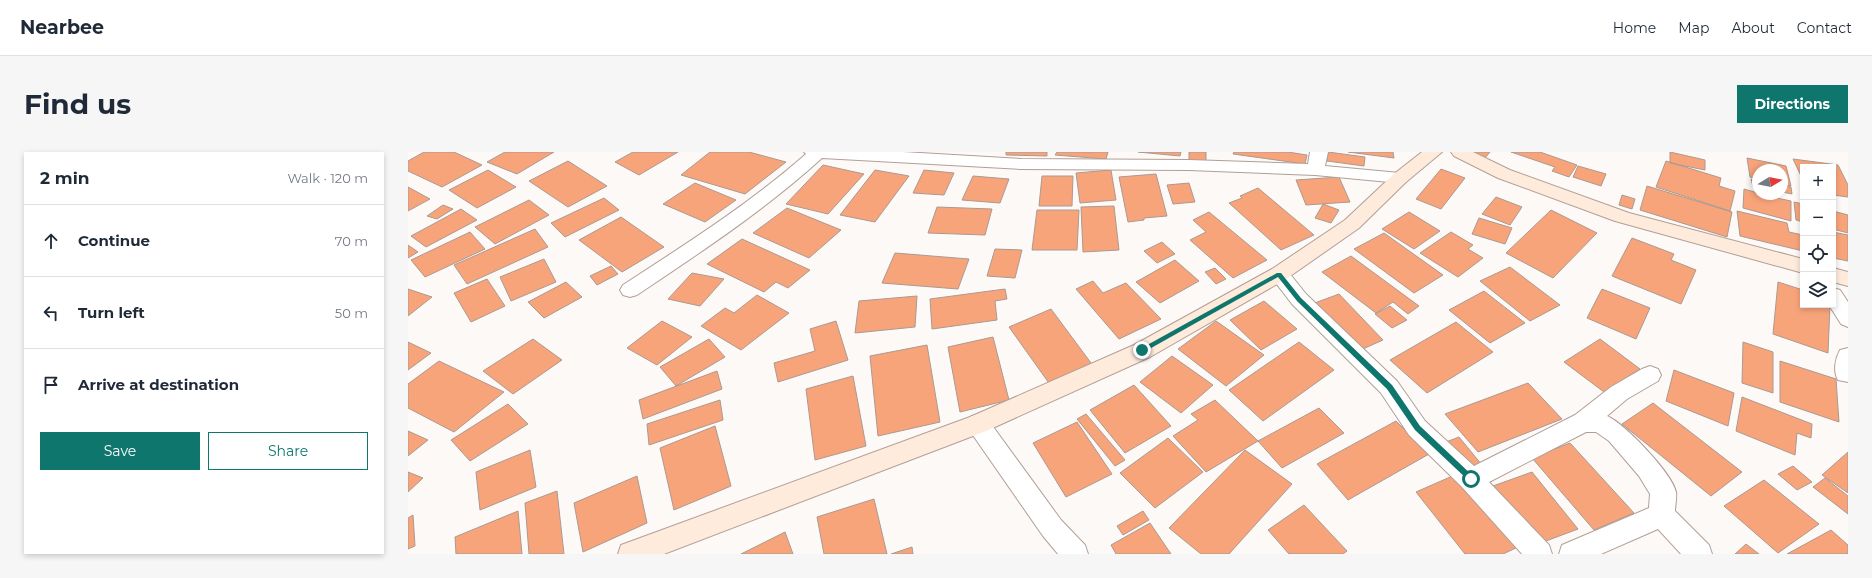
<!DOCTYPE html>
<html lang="en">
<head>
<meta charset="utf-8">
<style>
	:root { --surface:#fff; --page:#f6f6f7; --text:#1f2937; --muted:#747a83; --line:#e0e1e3; --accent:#0f766e }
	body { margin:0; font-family:Montserrat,sans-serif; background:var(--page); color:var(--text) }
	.controls { position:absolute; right:12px; top:12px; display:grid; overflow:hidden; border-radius:0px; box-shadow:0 2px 6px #0003 }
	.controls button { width:36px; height:36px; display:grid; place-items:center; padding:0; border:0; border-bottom:1px solid var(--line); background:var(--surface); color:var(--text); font:20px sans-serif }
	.compass { position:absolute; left:1344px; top:12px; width:36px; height:36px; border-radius:50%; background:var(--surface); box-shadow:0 2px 6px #0003; rotate:80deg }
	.stop { position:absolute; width:12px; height:12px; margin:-9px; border:3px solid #0f766e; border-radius:50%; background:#fff }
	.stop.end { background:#0f766e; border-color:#fff; box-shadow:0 1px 4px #0008 }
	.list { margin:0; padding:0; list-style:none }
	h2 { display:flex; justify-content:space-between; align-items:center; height:52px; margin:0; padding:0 16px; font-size:17px }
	h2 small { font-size:13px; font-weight:400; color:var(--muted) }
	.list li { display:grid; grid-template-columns:26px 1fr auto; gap:12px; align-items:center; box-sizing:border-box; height:72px; padding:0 16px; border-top:1px solid var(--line) }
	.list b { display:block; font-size:15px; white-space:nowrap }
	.list em { font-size:13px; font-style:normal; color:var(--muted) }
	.actions { display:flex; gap:8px; padding:12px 16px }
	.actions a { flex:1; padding:9px 0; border:1px solid var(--accent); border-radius:0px; text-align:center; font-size:14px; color:var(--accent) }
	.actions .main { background:var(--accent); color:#fff }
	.icon { flex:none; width:22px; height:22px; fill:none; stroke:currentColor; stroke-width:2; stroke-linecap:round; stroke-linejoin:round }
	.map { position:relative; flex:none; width:1440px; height:402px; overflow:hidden; border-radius:0px }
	header { display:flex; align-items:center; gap:24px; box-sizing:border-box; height:56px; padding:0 20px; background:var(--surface); border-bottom:1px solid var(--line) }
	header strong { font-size:19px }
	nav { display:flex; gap:22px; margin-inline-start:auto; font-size:14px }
	.intro { display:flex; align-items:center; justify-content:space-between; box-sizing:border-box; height:96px; padding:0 24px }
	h1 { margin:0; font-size:28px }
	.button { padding:10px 18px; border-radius:0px; background:var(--accent); color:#fff; font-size:14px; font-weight:700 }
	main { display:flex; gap:24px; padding:0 24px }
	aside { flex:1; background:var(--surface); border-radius:0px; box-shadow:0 2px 6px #0003 }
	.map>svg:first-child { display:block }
	.building { fill:#f8a47a; stroke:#ab9991 }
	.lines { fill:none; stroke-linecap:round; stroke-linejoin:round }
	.street-casing { stroke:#b19f97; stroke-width:2 }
	.secondary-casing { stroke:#b19f97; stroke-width:2 }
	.street { fill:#fff; fill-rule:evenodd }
	.secondary { fill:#feebdc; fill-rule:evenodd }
	.route { fill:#0f766e }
</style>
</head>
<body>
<header>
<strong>Nearbee</strong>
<nav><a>Home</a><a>Map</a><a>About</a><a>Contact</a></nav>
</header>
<div class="intro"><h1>Find us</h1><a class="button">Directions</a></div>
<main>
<aside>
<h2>2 min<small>Walk · 120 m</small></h2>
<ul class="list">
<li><svg class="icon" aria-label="ahead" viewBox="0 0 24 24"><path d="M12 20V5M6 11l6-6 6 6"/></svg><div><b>Continue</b></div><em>70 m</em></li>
<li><svg class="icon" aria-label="left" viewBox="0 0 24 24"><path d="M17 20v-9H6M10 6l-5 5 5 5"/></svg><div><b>Turn left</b></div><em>50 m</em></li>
<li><svg class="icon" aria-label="arrive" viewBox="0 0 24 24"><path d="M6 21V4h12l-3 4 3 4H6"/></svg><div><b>Arrive at destination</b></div></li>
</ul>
<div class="actions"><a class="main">Save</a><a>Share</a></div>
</aside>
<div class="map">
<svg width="1440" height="402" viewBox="0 0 1440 402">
	<rect width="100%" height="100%" fill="#fdf9f7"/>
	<path class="building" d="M16 0H46L74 13 34 35 0 19V9Z
		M97 0H146L109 22 79 10Z
		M225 0H270L231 23 207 10Z
		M302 0H341L378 10 337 42 273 23Z
		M598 0H639V4L598 3Z
		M649 0H700L698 7 647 3Z
		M730 0H773L772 4Z
		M781 0H798V9L781 8Z
		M826 0H880L899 3 897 12 825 2Z
		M920 0 957 5 956 14 919 9Z
		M940 0H985L986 6Z
		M1060 0H1082L1077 6Z
		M1103 0H1132L1169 13 1161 25 1144 19 1147 15Z
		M1262 0 1297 8V18L1262 11Z
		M1339 6 1378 14 1383 34 1374 32V18H1350V27L1342 25Z
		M1385 7 1430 13 1440 33V45L1425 43V15H1395V28Z
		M160 9 199 34 160 55 121 29Z
		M1258 9 1313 26 1311 34 1327 39 1322 59 1248 35Z
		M415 13 456 22 420 62 378 52Z
		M1170 14 1198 22 1193 34 1165 25Z
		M1033 17 1057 26 1033 57 1008 47Z
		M80 18 108 35 69 56 41 38Z
		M467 18 501 24 467 70 432 63Z
		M516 18 546 21 536 43 505 41Z
		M703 18 708 48 672 51 668 21Z
		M748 22 759 64 736 66V68L720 70 711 25Z
		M565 24 601 27 592 51 554 48Z
		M634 24H665L664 54H631Z
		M931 25 942 50 898 53 888 28Z
		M1343 27 1350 29V35L1345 34Z
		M287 31 328 48 297 70 255 52Z
		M781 31 787 50 765 52 759 33Z
		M1374 33 1383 35 1384 42 1374 40Z
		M1239 34 1324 60 1319 85 1232 58Z
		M0 35 22 47 0 59Z
		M850 36 906 83 873 98 821 51 834 46 832 44Z
		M1336 37 1350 41V42L1383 49V69L1335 56Z
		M1214 43 1227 47 1224 57 1211 53Z
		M1088 45 1114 55 1102 73 1074 62Z
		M196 46 211 58 157 85 143 71Z
		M121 48 141 63 87 92 67 75Z
		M1386 50 1395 52V70L1388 68Z
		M915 52 931 58 923 71 907 66Z
		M35 53 45 57 29 67 19 64Z
		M706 54 711 98 675 100 673 55Z
		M529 55 584 57 577 83 520 81Z
		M379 56 433 78 401 106 345 81Z
		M53 57 69 68 18 95 3 84Z
		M629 58H671L669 98H624Z
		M1143 58 1189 81 1145 126 1098 101Z
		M1329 59 1379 71 1381 80 1395 83V99L1332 84Z
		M1425 59 1440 63V81L1425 77Z
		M801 60 859 108 825 126 782 88 798 80 785 68Z
		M1001 60 1032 79 1006 97 974 77Z
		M213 65 256 95 214 120 171 88Z
		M1071 66 1104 76 1097 92 1064 82Z
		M127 77 140 95 59 132 46 113Z
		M62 80 77 97 17 125 3 108Z
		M1043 80 1065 93 1060 97 1075 106 1050 125 1012 101Z
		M1425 80 1440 83V109L1425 106Z
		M976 81 1035 123 1006 141 946 97Z
		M1224 86 1266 102 1263 108 1288 118 1273 152 1204 124Z
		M334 87 402 118 380 136 368 130 356 140 299 112Z
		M754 90 767 102 749 111 736 99Z
		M0 93 10 100 0 106Z
		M587 97 614 98 607 126 579 124Z
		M487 101 561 107 550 137 474 131Z
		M943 104 1011 154 1000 162 985 150 968 161 914 120Z
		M136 107 148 130 103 149 92 125Z
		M767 108 791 129 752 151 728 130Z
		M203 114 210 122 189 133 182 124Z
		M1102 115 1152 153 1122 169 1072 129Z
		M807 116 818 127 808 132 797 120Z
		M284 121 316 127 292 154 260 147Z
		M79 127 97 154 63 170 46 141Z
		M685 129 695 141 718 131 753 167 711 187 668 137Z
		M158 130 174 145 136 166 120 150Z
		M1370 130 1395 138V153H1422L1420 201 1365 182Z
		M0 137 24 145 0 164Z
		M597 137 599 147 587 149 589 168 524 177 522 147Z
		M1194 137 1242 156 1228 187 1179 166Z
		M1076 139 1117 171 1082 191 1041 158Z
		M931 142 975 188 948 200 904 152Z
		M349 143 381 161 333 198 293 174 317 156 326 161Z
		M509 144 507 175 447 181 451 149Z
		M856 149 889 177 853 198 822 168Z
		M982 154 999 168 984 176 967 162Z
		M643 157 686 215 643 234 601 175Z
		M254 169 284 185 249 213 219 196Z
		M428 169 440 208 370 230 366 211 407 199 402 177Z
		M808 169 856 203 818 234 770 197Z
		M1048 170 1085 200 1019 241 982 208Z
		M585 185 601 248 552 260 540 195Z
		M125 187 154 208 105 242 75 219Z
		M301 187 317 205 268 234 252 215Z
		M1192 187 1232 217 1196 240 1156 210Z
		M0 190 23 201 0 218Z
		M891 190 926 218 855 269 821 238Z
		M1335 190 1365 200V241L1334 231Z
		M519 193 532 270 470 284 462 204Z
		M764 204 805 233 773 261 732 230Z
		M31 209 96 240 46 280 0 256V232Z
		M1372 209 1428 227 1431 270 1372 250Z
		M1266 218 1326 241 1320 274 1258 249Z
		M309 219 314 237 235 267 231 248Z
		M445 224 458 294 407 308 398 237Z
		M1120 231 1154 267 1070 300 1037 262Z
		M726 233 763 274 717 301 682 258Z
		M1334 245 1404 272 1403 286 1389 281 1387 303 1328 279Z
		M312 248 315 268 241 293 239 272Z
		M807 248 850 289 798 320 765 284 790 268 783 262Z
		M1245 251 1334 320 1303 344 1214 272Z
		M100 252 120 272 62 309 43 288Z
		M911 256 936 281 874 316 850 289Z
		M678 262 717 308 707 314 669 267Z
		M988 269 1021 302 940 348 909 312Z
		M669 270 704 322 658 345 625 291Z
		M307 274 323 334 266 358 252 296Z
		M0 279 20 288 0 304Z
		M1051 285 1074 313 1060 319 1038 290Z
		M760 286 795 320 747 356 712 321Z
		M1162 291 1226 361 1186 378 1124 306Z
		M122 298 128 335 72 358 68 320Z
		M837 298 884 332 821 402H793L761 376Z
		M1440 300V341L1414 323Z
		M1385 314 1404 330 1389 338 1370 322Z
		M0 320 15 326 0 340Z
		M1124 320 1170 377 1130 392 1085 334Z
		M1049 322 1110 395 1095 402H1057L1008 340Z
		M229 324 239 371 175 400 166 351Z
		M1417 326 1440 344V362L1405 335Z
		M1356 328 1411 372 1370 401 1316 354Z
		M149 339 156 402H121L117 351Z
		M466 347 479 402H416L409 365Z
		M896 353 939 399 935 402H881L860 378Z
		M110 359 114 402H48L47 385Z
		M735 359 741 368 715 383 709 374Z
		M5 363 7 394 0 397V366Z
		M742 371 763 402H708L703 393Z
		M1423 378 1440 393V402H1379Z
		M377 380 385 402H333Z
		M1338 392 1351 402H1327Z
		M504 395 505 402H483Z"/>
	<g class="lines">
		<defs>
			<path id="street" d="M396 0H495L613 7 781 8 900 12 902 0H920L917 14 992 21 998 22 1001 26 998 30 992 31 907 23 781 18 613 17 414 6C357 58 293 100 229 143L222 145 215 143 212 138 215 133C278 92 341 52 398 2Z
				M871 115 878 117 898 142 989 229 1017 269 1066 314 1167 263 1203 235 1234 217 1242 214 1250 217 1253 223 1250 229 1219 247 1199 264C1217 272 1264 321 1268 340 1269 346 1267 353 1267 359L1301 393 1304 402H1273L1250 377 1193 402H1151L1154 393 1241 356 1242 342 1231 324 1201 289 1188 280H1178L1081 330 1141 393 1144 402H1114L1054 335 1001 283 973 241 884 152 861 122 864 117Z
				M1425 136 1432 138 1440 150V175L1433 172 1421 153H1425Z
				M1440 196V230L1430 228C1425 219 1427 207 1432 198Z
				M570 262 578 265 653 368 677 393 680 402H650L635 384 562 279 558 272 562 265Z"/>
			<path id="secondary" d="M1014 0H1034L998 30 951 76 878 127 742 205 578 279 256 402H210L213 393 562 265 726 193 864 117 937 68 986 22Z
				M1043 0H1065L1102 18 1221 61 1395 107V121L1207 69 1090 26 1046 4Z
				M1425 116 1440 120V134L1425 130Z"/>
		</defs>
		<use href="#street" class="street-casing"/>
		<use href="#secondary" class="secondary-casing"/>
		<use href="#street" class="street"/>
		<use href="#secondary" class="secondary"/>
	</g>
	<path class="route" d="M869 121H873L893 146 984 233 1012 274 1066 325V329H1061L1007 278 979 237 889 149 870 125 736 200H732V197Z"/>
</svg>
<div class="controls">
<button>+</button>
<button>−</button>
<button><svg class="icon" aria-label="locate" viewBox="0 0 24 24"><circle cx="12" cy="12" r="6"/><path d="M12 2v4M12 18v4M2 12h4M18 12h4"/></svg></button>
<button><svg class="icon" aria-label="layers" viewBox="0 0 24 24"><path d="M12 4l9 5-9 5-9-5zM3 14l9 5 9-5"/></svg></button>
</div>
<svg class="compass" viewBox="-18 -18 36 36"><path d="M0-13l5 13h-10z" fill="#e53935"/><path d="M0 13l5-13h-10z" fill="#747a83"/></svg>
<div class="stop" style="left:1063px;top:327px"></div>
<div class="stop end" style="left:734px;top:198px"></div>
</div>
</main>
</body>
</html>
